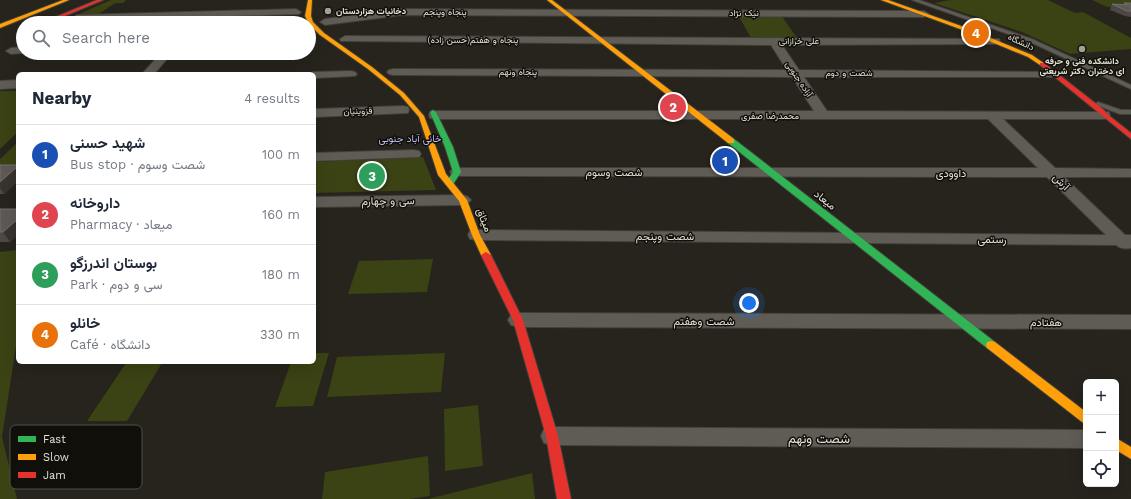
<!DOCTYPE html>
<html lang="en">
<head>
<meta charset="utf-8">
<style>
	:root { --surface:#fff; --page:#f2f2f3; --text:#1f2937; --muted:#747a83; --line:#e0e1e3; --accent:#2563eb }
	body { margin:0; font-family:"Work Sans",Vazirmatn,sans-serif; background:var(--page); color:var(--text) }
	.controls { position:absolute; right:12px; bottom:12px; display:grid; overflow:hidden; border-radius:6px; box-shadow:0 4px 16px #0002 }
	.controls button { width:36px; height:36px; display:grid; place-items:center; padding:0; border:0; border-bottom:1px solid var(--line); background:var(--surface); color:var(--text); font:20px sans-serif }
	.you { position:absolute; left:749px; top:303px; width:14px; height:14px; margin:-10px; border:3px solid #fff; border-radius:50%; background:#1a73e8; box-shadow:0 0 0 6px #1a73e833 }
	.badge { display:grid; place-items:center; width:26px; height:26px; border-radius:50%; background:var(--accent); color:#fff; font-size:13px; font-weight:700 }
	.pin { position:absolute; translate:-50% -50%; border:2px solid #fff; box-shadow:0 1px 4px #0006 }
	.list { margin:0; padding:0; list-style:none }
	h2 { display:flex; justify-content:space-between; align-items:center; height:52px; margin:0; padding:0 16px; font-size:17px }
	h2 small { font-size:13px; font-weight:400; color:var(--muted) }
	.list li { display:grid; grid-template-columns:26px 1fr auto; gap:12px; align-items:center; box-sizing:border-box; height:60px; padding:0 16px; border-top:1px solid var(--line) }
	.list b { display:block; font-size:15px; white-space:nowrap }
	.list p { margin:0; font-size:13px; white-space:nowrap; color:var(--muted) }
	.list em { font-size:13px; font-style:normal; color:var(--muted) }
	.icon { flex:none; width:22px; height:22px; fill:none; stroke:currentColor; stroke-width:2; stroke-linecap:round; stroke-linejoin:round }
	.map { position:relative; flex:none; width:1131px; height:499px; overflow:hidden }
	.search { position:absolute; background:var(--surface); box-shadow:0 4px 16px #0002; left:16px; top:16px; width:300px; height:44px; display:flex; align-items:center; gap:10px; box-sizing:border-box; padding:0 14px; border-radius:22px; color:var(--muted); font-size:15px }
	.panel { position:absolute; background:var(--surface); box-shadow:0 4px 16px #0002; left:16px; top:72px; width:300px; height:292px; border-radius:6px }
	.map>svg:first-child { display:block }
	.green { fill:#3b4213 }
	.lines { fill:none; stroke-linecap:round; stroke-linejoin:round }
	.lane-casing { stroke:#423f39; stroke-width:2 }
	.street-casing { stroke:#423f39; stroke-width:2 }
	.fast-casing { stroke:#423f39; stroke-width:2 }
	.slow-casing { stroke:#423f39; stroke-width:2 }
	.jam-casing { stroke:#423f39; stroke-width:2 }
	.lane { fill:#5f5c56; fill-rule:evenodd }
	.street { fill:#5f5c56; fill-rule:evenodd }
	.fast { fill:#30b455; fill-rule:evenodd }
	.slow { fill:#ff9f0a; fill-rule:evenodd }
	.jam { fill:#e5322d; fill-rule:evenodd }
	.wall { fill:#4d4846 }
	.shaded-wall { fill:#37332f }
	.building { fill:#5e5956; stroke:#736e6a }
	.poi-dot { fill:#a29f96; stroke:#110f09; stroke-width:1.5 }
	.labels { text-anchor:middle; dominant-baseline:central; stroke-width:3; stroke-linejoin:round; paint-order:stroke }
	.far-poi-label { font-size:9px; font-weight:bold; fill:#e4e1d7; stroke:#110f09; text-anchor:start }
	.far-street-label { font-size:9px; fill:#e4e1d7; stroke:#110f09 }
	.far-neighbourhood-label { font-size:10px; fill:#b9bff8; stroke:#110f09 }
	.street-label { font-size:11px; fill:#e4e1d7; stroke:#110f09 }
	.near-street-label { font-size:13px; fill:#e4e1d7; stroke:#110f09 }
	.key { fill:#110f09; stroke:#504e47; stroke-width:1 }
	.key-label { font-size:11px; fill:#e4e1d7 }
</style>
</head>
<body>
<div class="map">
<svg width="1131" height="499" viewBox="0 0 1131 499">
	<rect width="100%" height="100%" fill="#26241c"/>
	<path class="green" d="M111 0H126L123 3H115L99 14H79Z
		M950 0H1048L1075 13 1083 12 1131 38V49L1070 54 1022 32 934 3Z
		M1092 0H1131V6L1107 7Z
		M738 15H781L797 38H751Z
		M0 91H18V132L0 149Z
		M18 142V175H0V159Z
		M423 157 436 190 314 193V162Z
		M18 250V333L2 437 17 499H0V252Z
		M433 259 427 292 348 294 359 261Z
		M314 353H329L313 406 275 407 291 362H314Z
		M445 353 441 392 327 397 337 357Z
		M126 363H162L127 421H87Z
		M478 405 483 466 445 471 444 409Z
		M428 456 430 496 409 499H322L325 472Z
		M532 473 535 499H428Z"/>
	<g class="lines">
		<defs>
			<path id="lane" d="M912 0H919L1032 39 1131 85V89L1028 41Z
				M1098 102 1121 110H1131V114H1120L1096 105 1095 104Z"/>
			<path id="street" d="M296 9 301 12 299 14 77 21 72 18 77 15Z
				M402 9 924 11 929 14 924 17 402 15 325 25 320 22 325 19Z
				M345 36 999 39 1000 41 999 43 995 44 782 45 799 70 1059 72 1061 74 1059 76 1055 77H804L827 111 1109 112 1110 115 1109 118 1104 119H1003L1055 168 1131 169V177H1064L1125 235H1131V248C1125 249 1121 249 1116 245L476 240 470 239 468 235 470 231 476 230 1106 235 1047 177 457 176 452 175 450 172 452 169 457 168H1038L988 119H435L430 118 429 115 430 112 435 111H814L792 77 393 75 389 74 387 72 389 70 393 69 787 70 771 45 341 41 340 39Z
				M23 47V53L11 54 6 51 11 48Z
				M161 53H172L154 74H142Z
				M351 71 355 72 357 74 355 76 314 78V74H309L314 72Z
				M18 80V88L0 89V81Z
				M403 106 408 107 409 110 408 113 314 117V109Z
				M414 150 419 151 421 154 419 157 314 161V153Z
				M463 195 468 197 471 200 468 203 463 205 314 207V197Z
				M518 313 1131 315V329L518 327 511 325 508 320 511 315Z
				M552 427 1086 430V448L552 445 544 443 541 436 544 429Z"/>
			<path id="fast" d="M433 110 436 112 453 147 461 172 452 186H449L445 184 453 172 445 147 430 112Z
				M728 139H734L995 342 996 345 995 348H987L728 143Z"/>
			<path id="slow" d="M63 0H69L0 28V24Z
				M308 0H312L311 16 313 22 324 33 372 67 404 93 424 116 446 174 467 200 480 235 491 255 489 257 486 258 481 255 472 235 459 201 438 175 419 117 400 95 368 69 320 35 309 24 305 16Z
				M547 0H552L734 139V143H728Z
				M881 0H888L964 27 1032 55 1045 64 1040 65 1028 57 960 29Z
				M991 341 995 342 1086 412V424L1082 422 987 348 986 345 987 342Z
				M1116 438 1131 447V459L1116 450Z"/>
			<path id="jam" d="M97 0H103L53 21 48 20Z
				M1040 63H1044L1104 110 1107 114 1131 133V139L1040 65Z
				M486 252 491 255 523 320 558 436 571 499H557L546 436 513 320 481 255Z"/>
		</defs>
		<use href="#lane" class="lane-casing"/>
		<use href="#street" class="street-casing"/>
		<use href="#fast" class="fast-casing"/>
		<use href="#slow" class="slow-casing"/>
		<use href="#jam" class="jam-casing"/>
		<use href="#lane" class="lane"/>
		<use href="#street" class="street"/>
		<use href="#fast" class="fast"/>
		<use href="#slow" class="slow"/>
		<use href="#jam" class="jam"/>
	</g>
	<path class="wall" d="M1124 3H1131V17L1125 16 1110 10 1112 4 1123 5Z
		M0 165H18V181L4 194H0Z
		M0 209H18V235L10 242H0Z"/>
	<path class="shaded-wall" d="M18 166V181L4 194 0 188V182Z
		M18 219V235L10 242 3 232Z"/>
	<path class="building" d="M1124 3H1131V11H1127L1112 4 1129 5Z
		M0 165H18V166L0 182Z
		M0 209H18V219L3 232H0Z"/>
	<g class="poi-dot">
		<circle cx="328" cy="11" r="4"/>
		<circle cx="1082" cy="49" r="4"/>
	</g>
	<g class="labels">
		<g class="far-poi-label">
			<text x="336" y="11">دخانیات هزاردستان</text>
			<text x="1082" y="61" text-anchor="middle">دانشکده فنی و حرفه<tspan x="1082" dy="10">ای دختران دکتر شریعتی</tspan></text>
		</g>
		<g class="far-street-label">
			<text x="445" y="12">پنجاه وپنجم</text>
			<text x="744" y="13">نیک نژاد</text>
			<text x="473" y="40">(حسن زاده)پنجاه و هفتم</text>
			<text x="799" y="41">علی خرازانی</text>
			<text transform="translate(1021 42) rotate(25)">دانشگاه</text>
			<text x="518" y="72">پنجاه ونهم</text>
			<text x="849" y="73">شصت و دوم</text>
			<text transform="translate(799 79) rotate(56)">آزاده جنوبی</text>
			<text transform="translate(358 111) rotate(-2)">قزوینیان</text>
			<text x="770" y="116">محمدرضا صفری</text>
		</g>
		<g class="far-neighbourhood-label">
			<text x="410" y="138">خانی آباد جنوبی</text>
		</g>
		<g class="street-label">
			<text x="614" y="172">شصت وسوم</text>
			<text x="951" y="173">داوودی</text>
			<text transform="translate(1061 182) rotate(44)">آرش</text>
			<text transform="translate(825 200) rotate(38)">میعاد</text>
			<text transform="translate(388 201) rotate(-1)">سی و چهارم</text>
			<text transform="translate(484 220) rotate(68)">میثاق</text>
			<text x="665" y="236">شصت وپنجم</text>
			<text x="992" y="239">رستمی</text>
			<text x="704" y="321">شصت وهفتم</text>
			<text x="1046" y="322">هفتادم</text>
		</g>
		<g class="near-street-label">
			<text x="819" y="438">شصت ونهم</text>
		</g>
	</g>
	<rect x="10" y="425" width="132" height="64" rx="6" class="key"/>
	<rect x="18" y="436" width="18" height="6" fill="#30b455"/>
	<rect x="18" y="454" width="18" height="6" fill="#ff9f0a"/>
	<rect x="18" y="472" width="18" height="6" fill="#e5322d"/>
	<g class="key-label">
		<text x="43" y="443">Fast</text>
		<text x="43" y="461">Slow</text>
		<text x="43" y="479">Jam</text>
	</g>
</svg>
<div class="controls">
<button>+</button>
<button>−</button>
<button><svg class="icon" aria-label="locate" viewBox="0 0 24 24"><circle cx="12" cy="12" r="6"/><path d="M12 2v4M12 18v4M2 12h4M18 12h4"/></svg></button>
</div>
<div class="you"></div>
<div class="pin badge" style="left:725px;top:161px;background:#1a4fb4">1</div>
<div class="pin badge" style="left:673px;top:107px;background:#e0444e">2</div>
<div class="pin badge" style="left:372px;top:176px;background:#2e9e5b">3</div>
<div class="pin badge" style="left:976px;top:33px;background:#e8710a">4</div>
<div class="search"><svg class="icon" aria-label="search" viewBox="0 0 24 24"><circle cx="10" cy="10" r="6"/><path d="M15 15l6 6"/></svg>Search here</div>
<section class="panel">
<h2>Nearby<small>4 results</small></h2>
<ul class="list">
<li><span class="badge" style="background:#1a4fb4">1</span><div><b>شهید حسنی</b><p>Bus stop · شصت وسوم</p></div><em>100 m</em></li>
<li><span class="badge" style="background:#e0444e">2</span><div><b>داروخانه</b><p>Pharmacy · میعاد</p></div><em>160 m</em></li>
<li><span class="badge" style="background:#2e9e5b">3</span><div><b>بوستان اندرزگو</b><p>Park · سی و دوم</p></div><em>180 m</em></li>
<li><span class="badge" style="background:#e8710a">4</span><div><b>خانلو</b><p>Café · دانشگاه</p></div><em>330 m</em></li>
</ul>
</section>
</div>
</body>
</html>
